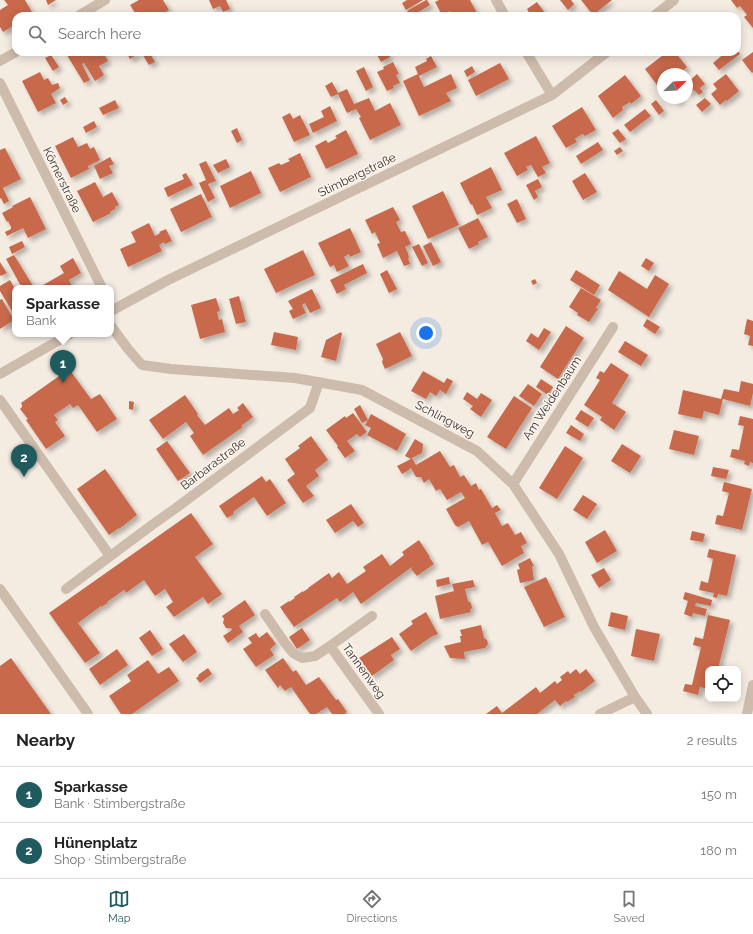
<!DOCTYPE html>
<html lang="en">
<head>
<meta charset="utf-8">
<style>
	:root { --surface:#fff; --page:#f6f6f6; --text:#222; --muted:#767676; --line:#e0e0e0; --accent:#1f5a5e }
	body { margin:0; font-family:Raleway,sans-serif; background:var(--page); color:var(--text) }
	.controls { position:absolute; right:12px; bottom:12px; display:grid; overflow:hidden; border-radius:8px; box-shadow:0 2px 10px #0003 }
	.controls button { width:36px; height:36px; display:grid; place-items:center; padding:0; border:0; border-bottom:1px solid var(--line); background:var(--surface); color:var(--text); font:20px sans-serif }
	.compass { position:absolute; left:657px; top:68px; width:36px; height:36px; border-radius:50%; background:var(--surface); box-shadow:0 2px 10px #0003; rotate:66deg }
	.you { position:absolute; left:426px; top:333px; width:14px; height:14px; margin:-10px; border:3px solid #fff; border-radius:50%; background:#1a73e8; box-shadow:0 0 0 6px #1a73e833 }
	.badge { display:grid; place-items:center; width:26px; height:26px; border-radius:50%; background:var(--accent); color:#fff; font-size:13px; font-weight:700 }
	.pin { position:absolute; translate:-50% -33px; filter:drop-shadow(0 1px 2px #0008) }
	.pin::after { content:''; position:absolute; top:21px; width:14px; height:12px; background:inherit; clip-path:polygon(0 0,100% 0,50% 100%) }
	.popup { position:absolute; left:12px; top:285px; width:102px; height:52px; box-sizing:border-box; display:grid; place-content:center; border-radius:8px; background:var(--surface); filter:drop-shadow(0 1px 3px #0005); font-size:13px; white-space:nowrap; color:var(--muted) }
	.popup b { font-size:15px; color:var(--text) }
	.popup::after { content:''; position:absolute; left:50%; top:100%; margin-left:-8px; border:8px solid transparent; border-top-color:var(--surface) }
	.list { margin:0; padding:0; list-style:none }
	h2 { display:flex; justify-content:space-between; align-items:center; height:52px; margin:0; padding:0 16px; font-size:17px }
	h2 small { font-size:13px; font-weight:400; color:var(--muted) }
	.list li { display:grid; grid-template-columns:26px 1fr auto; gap:12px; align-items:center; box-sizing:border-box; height:56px; padding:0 16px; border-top:1px solid var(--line) }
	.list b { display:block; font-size:15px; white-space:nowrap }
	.list p { margin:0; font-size:13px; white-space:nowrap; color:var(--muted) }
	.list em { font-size:13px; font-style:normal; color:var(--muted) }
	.icon { flex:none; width:22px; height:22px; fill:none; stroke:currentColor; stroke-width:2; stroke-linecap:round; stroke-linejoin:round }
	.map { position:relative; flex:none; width:753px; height:714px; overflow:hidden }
	.search { position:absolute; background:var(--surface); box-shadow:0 2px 10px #0003; left:12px; right:12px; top:12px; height:44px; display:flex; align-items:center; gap:10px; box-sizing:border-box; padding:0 14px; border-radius:12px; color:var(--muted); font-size:15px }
	.sheet { height:164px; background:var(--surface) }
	nav { display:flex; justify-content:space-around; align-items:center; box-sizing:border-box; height:56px; border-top:1px solid var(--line); background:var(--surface); font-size:11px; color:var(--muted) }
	nav a { display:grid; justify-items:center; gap:2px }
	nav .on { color:var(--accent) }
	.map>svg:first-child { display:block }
	.building { fill:#c8694b; filter:url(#shadow) }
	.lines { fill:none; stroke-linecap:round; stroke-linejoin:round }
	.minor { stroke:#cdbbac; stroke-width:10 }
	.labels { text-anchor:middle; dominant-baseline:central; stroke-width:3; stroke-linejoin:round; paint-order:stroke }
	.street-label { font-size:12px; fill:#3b302b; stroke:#fbf5ee }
</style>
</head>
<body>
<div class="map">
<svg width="753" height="714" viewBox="0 0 753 714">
	<defs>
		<filter id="shadow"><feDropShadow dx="3.5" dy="3.5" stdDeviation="2" flood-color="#0004"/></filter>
	</defs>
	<rect width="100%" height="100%" fill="#f4ebe1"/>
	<path class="building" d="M4 0H25L33 14 29 16H16V24L3 32 0 27V10L8 5Z
		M46 0H56L48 5Z
		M139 0H163L169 10 158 16H137L130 5Z
		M209 0H226L230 9 223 12 220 6 213 9Z
		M407 0H423L406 10 402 3Z
		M426 0H427L430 5 419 12 420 14 417 16H410L407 11Z
		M439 0H470L477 13 472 16H452L450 11 442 15 435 2Z
		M560 0H571L574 4 568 10Z
		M581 0H612L593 15Z
		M731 0H753V28L744 17 747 15 740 6 737 8Z
		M537 2 545 13 540 16H531L527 9Z
		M737 50 740 54 719 70 713 63 726 52H737Z
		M65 52H108L104 54 108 61 99 66 104 75 95 81 84 63 82 64 90 80 84 83Z
		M126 52H141L130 59Z
		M146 52H149L155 62 149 65 142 54Z
		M377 52H387L390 57 381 62 376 53Z
		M667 52H675L687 67 679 74H663V87L660 89 645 69Z
		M753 52V72L752 73 742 60Z
		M51 55 59 67 53 71 45 58Z
		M431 56 437 67 419 76 424 87 451 74 457 88 446 93 451 101 419 116 403 81 418 74 415 67 427 61 426 59Z
		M393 62 399 74 396 75 400 83 393 86 394 88 387 91 377 72 384 69 383 67Z
		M500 63 509 79 476 96 468 80Z
		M472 66 475 72 467 77 464 71Z
		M364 67 373 87 366 91 356 71Z
		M40 72 44 80 48 78 52 85 58 83 60 88 51 94 56 103 38 112 22 81Z
		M697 74 705 84 700 88 703 92 699 95 694 90 687 95V83Z
		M726 74 739 91 727 101 726 100 720 105 711 94 717 89 713 84Z
		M625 75 641 96 631 104 630 102 622 107 623 110 613 118 598 96Z
		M332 82 338 93 347 89 354 104 369 98 375 111 390 103 401 125 370 140 359 118 361 117 356 109 347 113 338 94 331 97 325 86Z
		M65 97 68 102 63 105 60 100Z
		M673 98H684L677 103Z
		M705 98 711 104 702 112 696 105Z
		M115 100 119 108 103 115 99 108Z
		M656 100 664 111 659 115 651 104Z
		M330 106 337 121 313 133 309 124 324 117 321 111Z
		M582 107 596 130 585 136 583 134 579 136 575 139 577 142 566 148 552 126Z
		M645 109 651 116 630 132 624 125Z
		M290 113 293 119 300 115 310 135 294 142 282 117Z
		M94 121 97 127 86 133 83 127Z
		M237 128 242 140 237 143 231 131Z
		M618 129 626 139 620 143 612 133Z
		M346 130 358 154 326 169 315 146 326 140 328 143 337 138 335 136Z
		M536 136 550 163 542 167 546 173 538 177 531 165 526 167 528 170 517 176 504 153Z
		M73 137 78 147 87 143 90 149 94 147 100 160 88 166 89 169 71 178 55 146Z
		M598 142 603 150 581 164 576 156Z
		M620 147 623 151 617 155 614 151Z
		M5 148 21 179 3 188 9 201 4 204 1 198 0 199V150Z
		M300 153 311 177 280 192 268 168 279 163 281 165 290 161 288 159Z
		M110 157 114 164 109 166 113 173 100 179 94 166Z
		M226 159 230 167 218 173 213 165Z
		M206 161 216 181 208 184 215 198 208 202 199 183 206 180 199 164Z
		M491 167 502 190 486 197 492 208 477 215 472 204 471 205 460 183Z
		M251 171 261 193 230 208 220 186Z
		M186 173 193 185 168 197 164 188 184 179 182 175Z
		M585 173 597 192 583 200 572 181Z
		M538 179 542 187 535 191 538 197 534 200 526 185Z
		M95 182 103 197 112 192 119 205 115 207V209L110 212 111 213 93 222 77 191Z
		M443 191 459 225 428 239 412 206Z
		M201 194 212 217 181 232 170 209Z
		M30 197 46 229 28 238 23 228 7 236 5 232 11 229V227L8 221 7 222 2 213 13 207 12 206Z
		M517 199 526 219 517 223 507 204Z
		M393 207 400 220 396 222 401 232 405 231 411 244 405 247 408 253 409 258H408L410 264 404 266 397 251 383 258 377 244 380 243 375 232 372 234 365 220Z
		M478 218 488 237 478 242 479 244 469 249 458 228Z
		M149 223 155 236 160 233 159 232 166 229 172 241 165 244 164 242 159 245 162 251 128 267 120 249 136 242 131 232Z
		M350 228 361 252 350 257 349 254 344 257 349 266 337 272 334 265 330 267 318 243Z
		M22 241 25 247 12 254 9 247Z
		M431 242 441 262 433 266 423 246Z
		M419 244 428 263 422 266 412 247Z
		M303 250 315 275 276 293 264 269Z
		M14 255 33 286 29 288H22L6 259Z
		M73 258 81 273 69 280 73 288H38L64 273 60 266Z
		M646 258 654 263 649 271 641 266Z
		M0 262 7 273 1 276 0 275Z
		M363 264 367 273 344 285 346 289 337 294 330 280Z
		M387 270 397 289 389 293 380 274Z
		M576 270 600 285 594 295 570 280Z
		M619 271 647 289 655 275 669 284 649 317 608 290Z
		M535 279 537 283 533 285 531 281Z
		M10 280 15 289V309L12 311 0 291V286Z
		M581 288 601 300 596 308 598 309 589 322 577 315 578 313 569 307Z
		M312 289 321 308 310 313 305 303 302 305 306 313 293 319 289 311 293 309 288 301Z
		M239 296 246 322 236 324 229 299Z
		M216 298 220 311 217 312 219 320 222 319 225 332 200 339 191 305Z
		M2 299 14 320 0 329V300Z
		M647 319 660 327 655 334 643 326Z
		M747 319 753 321V346L748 345 750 336 744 334Z
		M566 326 584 338 558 379 540 367Z
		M544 328 551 332 539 350 526 341 531 333 538 338Z
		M274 332 298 337 296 350 271 345Z
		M341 332 342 334 336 361 321 357 326 340Z
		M400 332 412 356 385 369 382 362 383 359 376 344Z
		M625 341 648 355 641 366 618 352Z
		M611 363 629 375 612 403 626 412 614 430 600 420 602 417 584 405 600 380 596 378 600 371 604 373Z
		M69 369 91 399 100 394 117 419 97 432 78 405 73 408 70 404 54 415 58 420 55 422 65 436 46 449 26 420 28 419 20 409 22 407V405L21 403Z
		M423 371 444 383 447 378 453 381 446 394 440 390 436 396 430 392 426 399 411 391Z
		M541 379 553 387 548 395 536 387Z
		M741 381 753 384V393L750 406 723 399 719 415 704 411 702 419 678 414 683 390 721 399 724 389 739 392Z
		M528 384 542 394 534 406 519 396Z
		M467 392 477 399 481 393 492 400 481 417 470 409 473 406 463 399Z
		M185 395 198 414 197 415 205 425 229 408 233 414 239 410 237 408 243 403 253 417 241 426 243 427 203 455 190 436 194 433 186 422 163 439 149 420Z
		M514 396 532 408 506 449 487 437Z
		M129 401 134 402 133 410 129 409Z
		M360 405 368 420 371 414 406 434 397 451 367 435 371 428 365 425 368 420 362 423 354 409Z
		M581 410 594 418 588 427 575 419Z
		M353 413 367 432 360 437 357 434 347 441 355 451 345 458 337 447 338 446 326 430 345 416 346 418Z
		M740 416 753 419V463L750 462 749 466 744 464 745 461 730 457 732 449 739 450 744 426 738 425Z
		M571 425 584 434 580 441 566 433Z
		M674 430 699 436 694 455 669 449Z
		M311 436 328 460 315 470 319 476 306 486 314 496 303 503 287 480 295 474 285 459 300 448 298 446Z
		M415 439 423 444 422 453 412 458 416 465 440 451 450 467 454 465 460 477 464 475 471 486 476 483 479 490 481 489 492 508 497 505 501 510 495 513 502 526 508 523 515 535 521 532 527 543 521 546 524 553 502 566 488 542 482 545 469 521 458 527 455 525 446 509 465 498 461 492 447 500 440 489 436 491 429 479 424 483 421 477H416L411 468 409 469V470L402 474 397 466 411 459 405 456Z
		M167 441 190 473 178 481 156 449Z
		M622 444 641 456 630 473 611 461Z
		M565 446 583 458 557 499 539 488Z
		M713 467 729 470 726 479 711 476Z
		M105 469 137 515 119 529V528L109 535 77 489Z
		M262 476 266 482 270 479 286 503 267 516 254 497 233 512 234 514 227 518 219 506Z
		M724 482 752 489 742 530 715 524 717 515 723 516 729 493 722 491Z
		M583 495 597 504 587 519 573 510Z
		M351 504 364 523 358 527 353 521 335 533 326 520Z
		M191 513 213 544 195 557 222 594 208 604 203 597 174 617 166 607 173 602 165 589 155 596 144 580 126 593 124 590 107 602 108 603 101 607V606L78 623 100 653 85 663 49 613Z
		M605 530 617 551 597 563 585 542Z
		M692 531 705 534 703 542 690 540Z
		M419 540 430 557H429L434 564 417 576 411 569 412 567 361 604 353 592 340 602 337 598 294 627 280 607 289 601V602L295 598 294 597 303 591V592L309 588H308L329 573 332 578 339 572 347 584 366 571 363 567 382 554 390 566 404 555 402 552Z
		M709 549 736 555 727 596 718 594 717 598 713 597 714 593 699 590 701 581 708 583 713 559 707 557Z
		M530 558 534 566H532L534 580 520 583 517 570 520 569 518 564Z
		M604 568 611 580 599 588 591 575Z
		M449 577 450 584 437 587 436 580Z
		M546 577 565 617 544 627 524 587Z
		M473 580 475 587 465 589 468 601 471 603 472 608 470 610 471 612 440 619 435 596 454 591 452 584Z
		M685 592 712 600 711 606 696 603 695 606 707 609 705 616 693 613 692 617 684 614 688 601 683 599Z
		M245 600 255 615 239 626 243 632 228 643 223 636 232 630 231 628H226L223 623 224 619 222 616Z
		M426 612 438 634 431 637 411 651 399 634 413 624 411 621Z
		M611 612 628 616 625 630 608 626Z
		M708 615 730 620 718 669H708V689L700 687 698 695 683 691 685 684 692 685 701 647 693 645 695 637 703 639Z
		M481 625 484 638 487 640 488 644 485 648 464 652 465 659 450 658 444 646 461 642 460 636H462L460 630Z
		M302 628 310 640 297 649 289 637Z
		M636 629 660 634 654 661 631 656Z
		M150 630 163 649 152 656 139 638Z
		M267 632 276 644 270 649 274 655 256 667 243 649 252 643 248 638 256 633 259 638Z
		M184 634 197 652 183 662 169 644Z
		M392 637 400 649 391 655 394 660 372 676 359 658Z
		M117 649 128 665 100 685 89 669Z
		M11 658 51 714H0V666Z
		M283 658 293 672 296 670 306 685 319 677 336 700 338 699 347 712 345 713 346 714H332L327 707 316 714H310L291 687 285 691 280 685 278 688 265 670Z
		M148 660 158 674 169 667 179 681 132 714H121L109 696 131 681 127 675Z
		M208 668 212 674 200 683 196 678 199 676 198 675Z
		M576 669 580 674 586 669 595 681 581 692 580 691 574 695 575 697 567 702 566 701 560 706 555 700 537 714H486L497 706 502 713 536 687 540 693 555 681 557 684 562 680 560 677 568 671 570 674Z"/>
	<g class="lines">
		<path class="minor" d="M496 0 505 16
			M78 16 105 0
			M654 16 674 0
			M526 52 552 95
			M0 61 16 52
			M0 83 102 288
			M111 311 168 280 552 95 607 52
			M111 326 128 349 142 365 171 369 295 378 362 390 477 451 513 484 559 554 594 627 635 697 647 714
			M0 374 70 334
			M0 400 110 556
			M513 484 613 327
			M0 589 88 714
			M66 589 152 525 176 508 310 408 319 382
			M265 614 285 643 293 653 302 658 315 656 330 646
			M372 616 330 646 379 714
			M600 714 635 697
			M747 714 753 685"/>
	</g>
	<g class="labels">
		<g class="street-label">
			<text transform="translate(357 175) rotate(-26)">Stimbergstraße</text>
			<text transform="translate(62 180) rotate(64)">Körnerstraße</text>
			<text transform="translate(552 398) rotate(-57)">Am Weidenbaum</text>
			<text transform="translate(445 419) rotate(28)">Schlingweg</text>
			<text transform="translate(213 464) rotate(-37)">Barbarastraße</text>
			<text transform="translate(364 671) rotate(54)">Tannenweg</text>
		</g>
	</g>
</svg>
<div class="controls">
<button><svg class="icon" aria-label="locate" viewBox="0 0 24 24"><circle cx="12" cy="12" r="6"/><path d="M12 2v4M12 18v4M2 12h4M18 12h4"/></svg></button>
</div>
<svg class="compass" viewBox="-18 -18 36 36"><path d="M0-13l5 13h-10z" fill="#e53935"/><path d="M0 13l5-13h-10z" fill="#767676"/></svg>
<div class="you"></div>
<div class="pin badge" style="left:63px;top:383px">1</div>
<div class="popup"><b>Sparkasse</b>Bank</div>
<div class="pin badge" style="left:24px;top:477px">2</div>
<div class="search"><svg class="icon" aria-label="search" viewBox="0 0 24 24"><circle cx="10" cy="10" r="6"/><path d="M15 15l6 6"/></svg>Search here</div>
</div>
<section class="sheet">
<h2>Nearby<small>2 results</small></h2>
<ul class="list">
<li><span class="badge">1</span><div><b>Sparkasse</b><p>Bank · Stimbergstraße</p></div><em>150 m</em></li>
<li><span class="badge">2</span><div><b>Hünenplatz</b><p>Shop · Stimbergstraße</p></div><em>180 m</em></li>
</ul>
</section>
<nav>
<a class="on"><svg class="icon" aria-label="map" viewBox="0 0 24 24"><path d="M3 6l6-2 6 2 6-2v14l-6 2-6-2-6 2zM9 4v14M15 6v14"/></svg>Map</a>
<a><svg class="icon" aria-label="directions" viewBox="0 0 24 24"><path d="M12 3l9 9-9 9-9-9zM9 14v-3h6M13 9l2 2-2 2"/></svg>Directions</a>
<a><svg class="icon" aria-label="saved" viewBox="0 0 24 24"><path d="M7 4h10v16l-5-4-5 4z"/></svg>Saved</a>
</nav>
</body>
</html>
